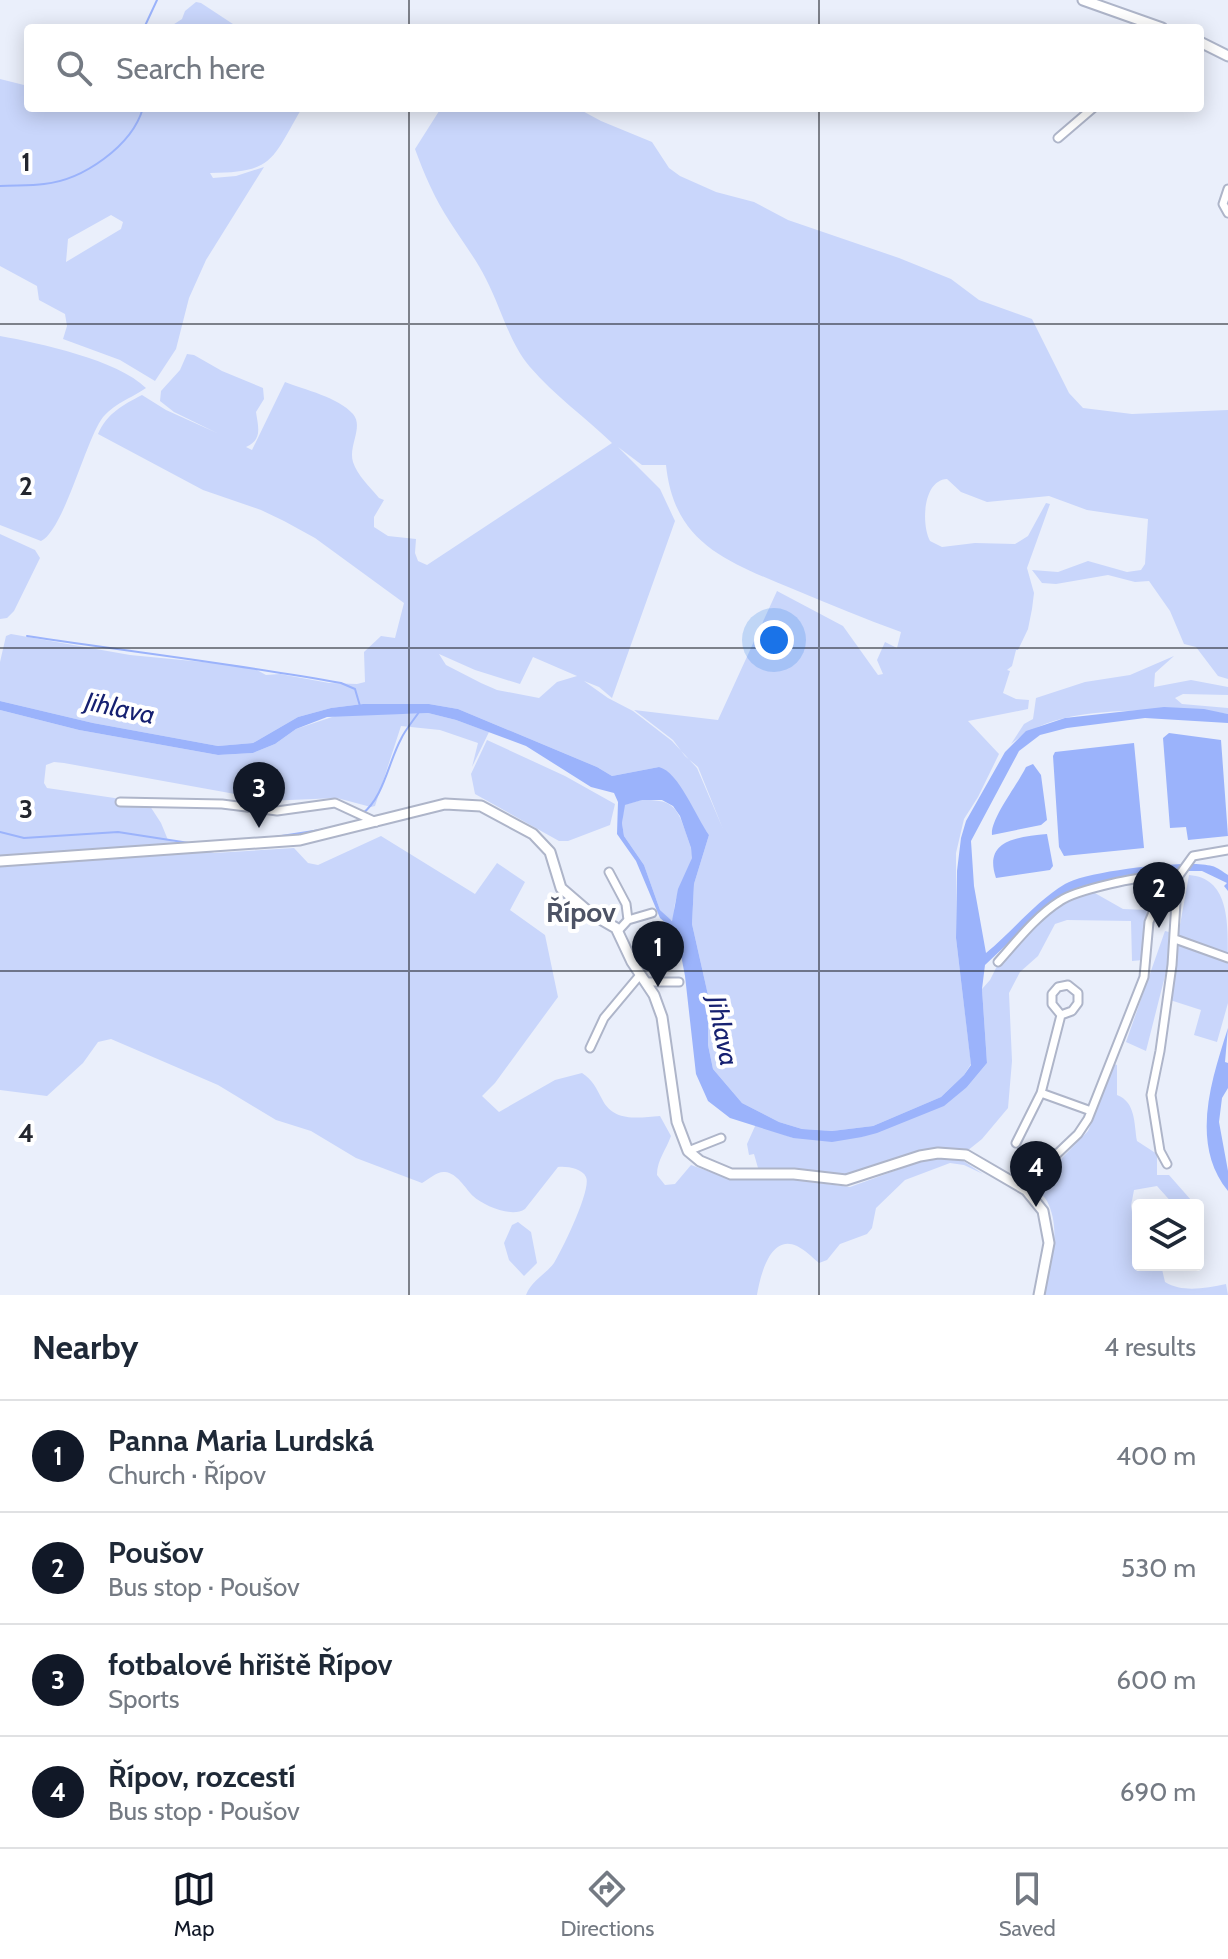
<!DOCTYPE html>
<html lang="en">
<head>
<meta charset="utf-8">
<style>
	:root { --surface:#fff; --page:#f2f2f3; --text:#1f2937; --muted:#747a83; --line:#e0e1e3; --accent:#111827 }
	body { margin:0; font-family:Cabin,sans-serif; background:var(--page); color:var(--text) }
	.controls { position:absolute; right:24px; bottom:24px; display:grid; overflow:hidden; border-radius:8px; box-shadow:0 4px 20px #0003 }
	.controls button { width:72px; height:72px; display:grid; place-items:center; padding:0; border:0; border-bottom:2px solid var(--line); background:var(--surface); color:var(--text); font:40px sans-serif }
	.you { position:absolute; left:774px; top:640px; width:28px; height:28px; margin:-20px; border:6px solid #fff; border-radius:50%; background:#1a73e8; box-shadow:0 0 0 12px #1a73e833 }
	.badge { display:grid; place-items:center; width:52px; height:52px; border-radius:50%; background:var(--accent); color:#fff; font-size:26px; font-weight:700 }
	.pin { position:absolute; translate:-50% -66px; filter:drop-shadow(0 2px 4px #0008) }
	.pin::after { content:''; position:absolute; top:42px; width:28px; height:24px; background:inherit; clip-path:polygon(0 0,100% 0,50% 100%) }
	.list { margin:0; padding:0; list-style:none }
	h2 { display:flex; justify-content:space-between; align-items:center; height:104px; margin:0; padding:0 32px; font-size:34px }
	h2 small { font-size:26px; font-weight:400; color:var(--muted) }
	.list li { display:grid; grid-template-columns:52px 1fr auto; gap:24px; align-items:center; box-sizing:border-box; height:112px; padding:0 32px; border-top:2px solid var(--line) }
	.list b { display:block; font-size:30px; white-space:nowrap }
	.list p { margin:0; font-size:26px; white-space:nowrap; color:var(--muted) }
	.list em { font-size:26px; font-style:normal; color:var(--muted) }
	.icon { flex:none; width:44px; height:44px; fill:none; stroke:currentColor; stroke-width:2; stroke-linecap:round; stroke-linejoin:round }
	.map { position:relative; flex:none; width:1228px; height:1295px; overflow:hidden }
	.search { position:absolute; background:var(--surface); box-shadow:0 4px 20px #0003; left:24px; right:24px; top:24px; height:88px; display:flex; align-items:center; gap:20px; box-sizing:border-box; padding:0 28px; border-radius:8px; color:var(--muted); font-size:30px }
	.sheet { height:552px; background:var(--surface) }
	nav { display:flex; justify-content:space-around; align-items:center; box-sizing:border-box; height:112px; border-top:2px solid var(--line); background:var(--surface); font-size:22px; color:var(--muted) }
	nav a { display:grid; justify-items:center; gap:4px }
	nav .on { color:var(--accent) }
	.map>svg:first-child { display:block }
	.green { fill:#c9d6fb; fill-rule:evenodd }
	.water { fill:#9bb3fb; fill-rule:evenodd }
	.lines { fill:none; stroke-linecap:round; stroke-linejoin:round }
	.stream { stroke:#9bb3fb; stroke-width:2 }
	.minor-casing { stroke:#aeb5c9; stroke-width:11 }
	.tertiary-casing { stroke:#aeb5c9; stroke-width:13 }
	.minor { stroke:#fff; stroke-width:7 }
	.tertiary { stroke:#fff; stroke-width:9 }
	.grid { fill:none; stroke:#23262e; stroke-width:2; stroke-opacity:0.55 }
	.labels { text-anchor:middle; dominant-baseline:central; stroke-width:8; stroke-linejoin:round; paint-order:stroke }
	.water-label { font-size:26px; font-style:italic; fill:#162171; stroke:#fff }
	.quarter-label { font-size:28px; font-weight:bold; fill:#4d5365; stroke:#fff }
	.grid-label { font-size:26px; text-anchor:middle; font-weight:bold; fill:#23262e; stroke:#fff; stroke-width:8; stroke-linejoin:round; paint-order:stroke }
</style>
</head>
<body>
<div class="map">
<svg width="1228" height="1295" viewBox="0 0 1228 1295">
	<rect width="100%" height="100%" fill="#eaeffb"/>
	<path class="green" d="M196 2 201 3 239 28H168L182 19 185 11Z
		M0 79 28 86V108H302C272 159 274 173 210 173L213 178 236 176 264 167 206 260 189 298 176 349 155 381 120 360 63 339 67 326 65 314 39 300 37 286 0 266ZM111 215 123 222 121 229 66 262 68 239Z
		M441 108H577L601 121 652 142 669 168 680 176 716 192 754 202 788 220 899 258 951 279 979 300 1032 319 1069 393 1083 408 1132 414 1228 410V679L1218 676 1196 647 1184 644 1170 611 1149 581 1135 582 1108 575 1056 584 1042 583 1032 570 1058 572 1088 561 1127 572 1141 570 1145 564 1148 519 1087 510 1049 496 987 502 961 492 947 479C923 480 921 524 930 541L942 547 975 543 1015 544 1028 536 1046 503 1050 504 1027 568 1034 593 1032 609 1028 629 1018 650H1016L1012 666 1007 670 1010 671 1003 693 1016 699 1029 700 1028 709 968 721 999 754 978 797 964 819 956 853V938L971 1064 964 1075 941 1097 873 1126 832 1131 802 1129 779 1122 742 1103 713 1069 708 1045V995L692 924 694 884 709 835 659 767 612 776 597 767 458 709 429 704H363L331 708 298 717 253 743 218 746 93 723 0 701V662L6 636 11 634 130 655 234 665 255 669 266 675 280 674 329 683 357 684 365 682 364 652 381 636 395 638 404 603 315 538 284 521 261 510 203 490 98 434C107 413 123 405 142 395L166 410 217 433 174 412 160 401 161 391 180 370 187 354 194 355 222 371 263 388 264 399 256 412C258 426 263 440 246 447L252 450 285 382C305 390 338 397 353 414 364 427 348 446 353 462 357 475 370 487 379 498L384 500 374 517V527L388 536 416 539 415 553 418 561 427 565 612 443C586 418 554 395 530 367 509 342 501 308 486 279 476 259 462 241 450 222 435 199 424 174 415 149ZM618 447 642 465H666C674 544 728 562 793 589 829 604 865 619 901 632L897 648 885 642 877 660 883 674 878 675 843 626 777 591 718 720 634 710 673 740 685 756 698 767 723 829 697 768 672 741 633 711 608 698 584 681 599 687 612 698 675 521 660 489ZM439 654 475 670 520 684 533 657 577 676 557 682 539 698 497 690 481 683 446 665Z
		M0 336C39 343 118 360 146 388 132 398 112 404 101 420 85 444 63 531 41 541L0 525Z
		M0 534 35 550 40 558 14 611 7 618 0 619Z
		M1174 656 1155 673 1154 687 1191 680 1228 687V695L1183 694 1175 698 1182 704 1228 708V714C1201 708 1175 710 1147 710 1100 712 1049 712 1011 744L1024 724 1033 719 1036 698 1085 682 1130 675Z
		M0 710 79 730 218 755 253 753 275 744 296 729 338 715 428 713 456 720 489 732 472 767 478 743 440 730 401 726 375 806 371 807 337 798 239 802 235 794 64 763 54 762 46 765 44 783 47 788 148 803 161 823 168 840 214 853 294 848 308 863 318 865 381 836 475 894 497 863 525 882 510 910 545 935 558 997 495 1083 482 1096 499 1112 555 1080 582 1073C593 1080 596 1088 602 1099 613 1122 637 1118 660 1116L671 1136C666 1150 657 1160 657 1175L665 1185 675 1184 691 1165 733 1180H796L850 1187 919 1162 942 1158 962 1160 983 1174 964 1165 950 1163 905 1180 876 1208 872 1228 867 1234 840 1244 827 1260 819 1263C812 1257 805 1250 797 1246 770 1233 760 1277 757 1295H526C532 1280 545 1275 554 1263 562 1250 592 1189 586 1177 582 1168 566 1166 558 1167L525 1209C512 1218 484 1206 473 1196 465 1188 457 1173 445 1172 437 1171 429 1179 422 1183L356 1158 311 1131 276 1120 218 1085 111 1039 98 1042 83 1063 47 1096 0 1090Z
		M487 740 565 776 615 804 610 825 568 841H559L475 794 471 774Z
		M641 800C672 799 677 806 686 833 688 841 693 850 692 858 688 879 672 895 674 918L671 921 660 910 644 865 624 836 622 823 624 805Z
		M1189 875C1228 878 1228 919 1228 955L1178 936Z
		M1093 892 1123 909 1147 910 1143 960 1132 961 1131 921 1067 920 1055 924 1038 956 1020 972 1009 993 1012 1061 1008 1108 982 1139 967 1151 953 1148 919 1151 847 1175 794 1169 758 1168 754 1154 749 1155 747 1144 756 1124 793 1138 862 1137 967 1087 987 1063 982 989 990 980 1000 960 1062 902Z
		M1165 931 1169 932 1167 968 1146 1051 1126 1042Z
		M1179 943 1228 961V1003L1217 1042 1194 1035 1201 1010 1170 1000Z
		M1114 1064 1117 1065V1095C1136 1102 1134 1124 1137 1141L1157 1154V1175H1169L1191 1200 1189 1205H1174L1157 1186 1134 1190 1131 1206 1133 1218 1138 1222V1265H1161L1165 1282C1183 1293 1206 1288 1226 1284L1228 1295H1042C1051 1266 1062 1230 1047 1201 1044 1196 1038 1191 1035 1186L1088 1131Z
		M518 1222 531 1232 537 1263 524 1276 509 1260 504 1243 512 1225Z"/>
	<path class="water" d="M0 701 93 723 218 746 253 743 298 717 331 708 363 704H429L458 709 597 767 612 776 659 767C679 772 696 817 709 835L694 884 692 924 708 995V1045L713 1069 742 1103 779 1122 802 1129 832 1131 873 1126 941 1097 964 1075 971 1065 956 938 957 871 961 838 966 821 1005 752 1026 731 1065 718 1164 707 1204 709 1228 714V723L1145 718 1067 728 1040 735 1019 751 971 841 974 886 986 953C1013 931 1035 902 1065 884 1086 871 1188 859 1212 866 1217 867 1223 872 1228 875V891L1224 886 1227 883 1202 871H1181L1086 885 1056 898 985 965 982 989 987 1063 967 1087 944 1106 877 1133 862 1137 832 1142 793 1138 730 1118 708 1101 696 1074 685 976 679 945 668 925 660 918 636 861 617 834 618 802 614 793 591 787 526 746 456 720 428 713 327 717 296 729 275 744 253 753 218 755 79 730 0 710ZM642 800H662L673 806 680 816 691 848 692 858 678 889 672 921 660 910 644 865 624 836 622 823 625 805Z
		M1169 733 1221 740 1228 836 1188 840 1186 827 1170 828 1163 738Z
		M1134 743 1144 848 1064 856 1059 847 1053 756 1055 752Z
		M1033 764 1041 775 1047 820 1041 825 992 835C990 819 1018 784 1026 767Z
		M1047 834 1053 866 1050 870 996 878C983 840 1017 837 1047 834Z
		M1228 1028 1225 1062 1228 1063V1088L1222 1098 1219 1122 1228 1171V1191C1190 1144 1211 1081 1228 1028Z"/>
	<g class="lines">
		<path class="stream" d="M144 28 157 0
			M0 186C14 185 30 186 44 184 83 180 132 146 143 108
			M27 636C132 652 237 664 341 683L355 689 360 706
			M362 814C384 797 388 763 401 739 405 730 413 721 419 712
			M0 832 24 838 118 832 189 843
			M275 837 320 830"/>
		<defs>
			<path id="minor" d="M1058 138 1093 108
				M1228 189 1223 204 1228 213
				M120 802 222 804 277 811 335 803 376 822
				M609 872 626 904 628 920
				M618 931 628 920 652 913
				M1175 939 1228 958
				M998 962C1016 942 1036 916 1060 901 1074 891 1146 873 1162 878 1165 879 1170 884 1172 885
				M646 982H679
				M590 1048 604 1018 640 975
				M1041 1093 1091 1111
				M1016 1143 1041 1093 1061 1015 1072 1011 1078 1003V993L1068 985 1058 987 1052 994V1004L1061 1015
				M688 1151 721 1138
				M1167 1164 1160 1151 1151 1095 1160 1051 1172 965 1176 902 1174 896 1167 893
				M1026 1190 1037 1173 1078 1134 1088 1119 1144 977 1149 922 1154 910 1193 856 1228 850"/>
			<path id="tertiary" d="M1083 0 1162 28
				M1200 42 1228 56
				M0 861 300 840 445 804 481 806 533 834 550 852 561 888 590 913 616 928 632 962 654 995 662 1017 677 1122 688 1151 700 1161 731 1174H794L846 1180 920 1156 938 1153 966 1155 1026 1190 1043 1211 1049 1243 1039 1295"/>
		</defs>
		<use href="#minor" class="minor-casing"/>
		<use href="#tertiary" class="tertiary-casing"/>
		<use href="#minor" class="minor"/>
		<use href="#tertiary" class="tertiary"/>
	</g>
	<path class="grid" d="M409 0V28M819 0V28M409 108V1295M819 108V1295M0 324H1228M0 648H1228M0 971H1228"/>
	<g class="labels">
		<g class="water-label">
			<text transform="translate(120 708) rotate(12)">Jihlava</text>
			<text transform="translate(723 1031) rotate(79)">Jihlava</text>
		</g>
		<g class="quarter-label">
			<text x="581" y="912">Řípov</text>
		</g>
	</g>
	<g class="grid-label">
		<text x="26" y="171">1</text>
		<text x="26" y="495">2</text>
		<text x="26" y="818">3</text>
		<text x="26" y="1142">4</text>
	</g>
</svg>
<div class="controls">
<button><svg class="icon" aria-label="layers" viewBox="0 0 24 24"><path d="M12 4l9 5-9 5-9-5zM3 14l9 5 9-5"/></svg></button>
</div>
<div class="you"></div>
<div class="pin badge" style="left:658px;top:987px">1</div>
<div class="pin badge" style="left:1159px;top:928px">2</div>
<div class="pin badge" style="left:259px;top:828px">3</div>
<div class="pin badge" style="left:1036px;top:1207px">4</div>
<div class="search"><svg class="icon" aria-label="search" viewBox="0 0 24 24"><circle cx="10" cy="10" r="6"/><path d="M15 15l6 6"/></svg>Search here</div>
</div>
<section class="sheet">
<h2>Nearby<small>4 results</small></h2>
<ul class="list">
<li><span class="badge">1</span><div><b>Panna Maria Lurdská</b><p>Church · Řípov</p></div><em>400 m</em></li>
<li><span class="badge">2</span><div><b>Poušov</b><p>Bus stop · Poušov</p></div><em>530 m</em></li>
<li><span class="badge">3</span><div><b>fotbalové hřiště Řípov</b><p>Sports</p></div><em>600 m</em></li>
<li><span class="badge">4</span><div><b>Řípov, rozcestí</b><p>Bus stop · Poušov</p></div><em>690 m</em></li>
</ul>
</section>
<nav>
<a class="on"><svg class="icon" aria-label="map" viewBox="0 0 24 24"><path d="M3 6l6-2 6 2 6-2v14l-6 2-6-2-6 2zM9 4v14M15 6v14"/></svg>Map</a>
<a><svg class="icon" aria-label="directions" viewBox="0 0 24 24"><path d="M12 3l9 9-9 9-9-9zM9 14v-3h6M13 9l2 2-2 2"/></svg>Directions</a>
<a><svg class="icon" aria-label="saved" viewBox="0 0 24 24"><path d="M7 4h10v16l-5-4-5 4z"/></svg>Saved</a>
</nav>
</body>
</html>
